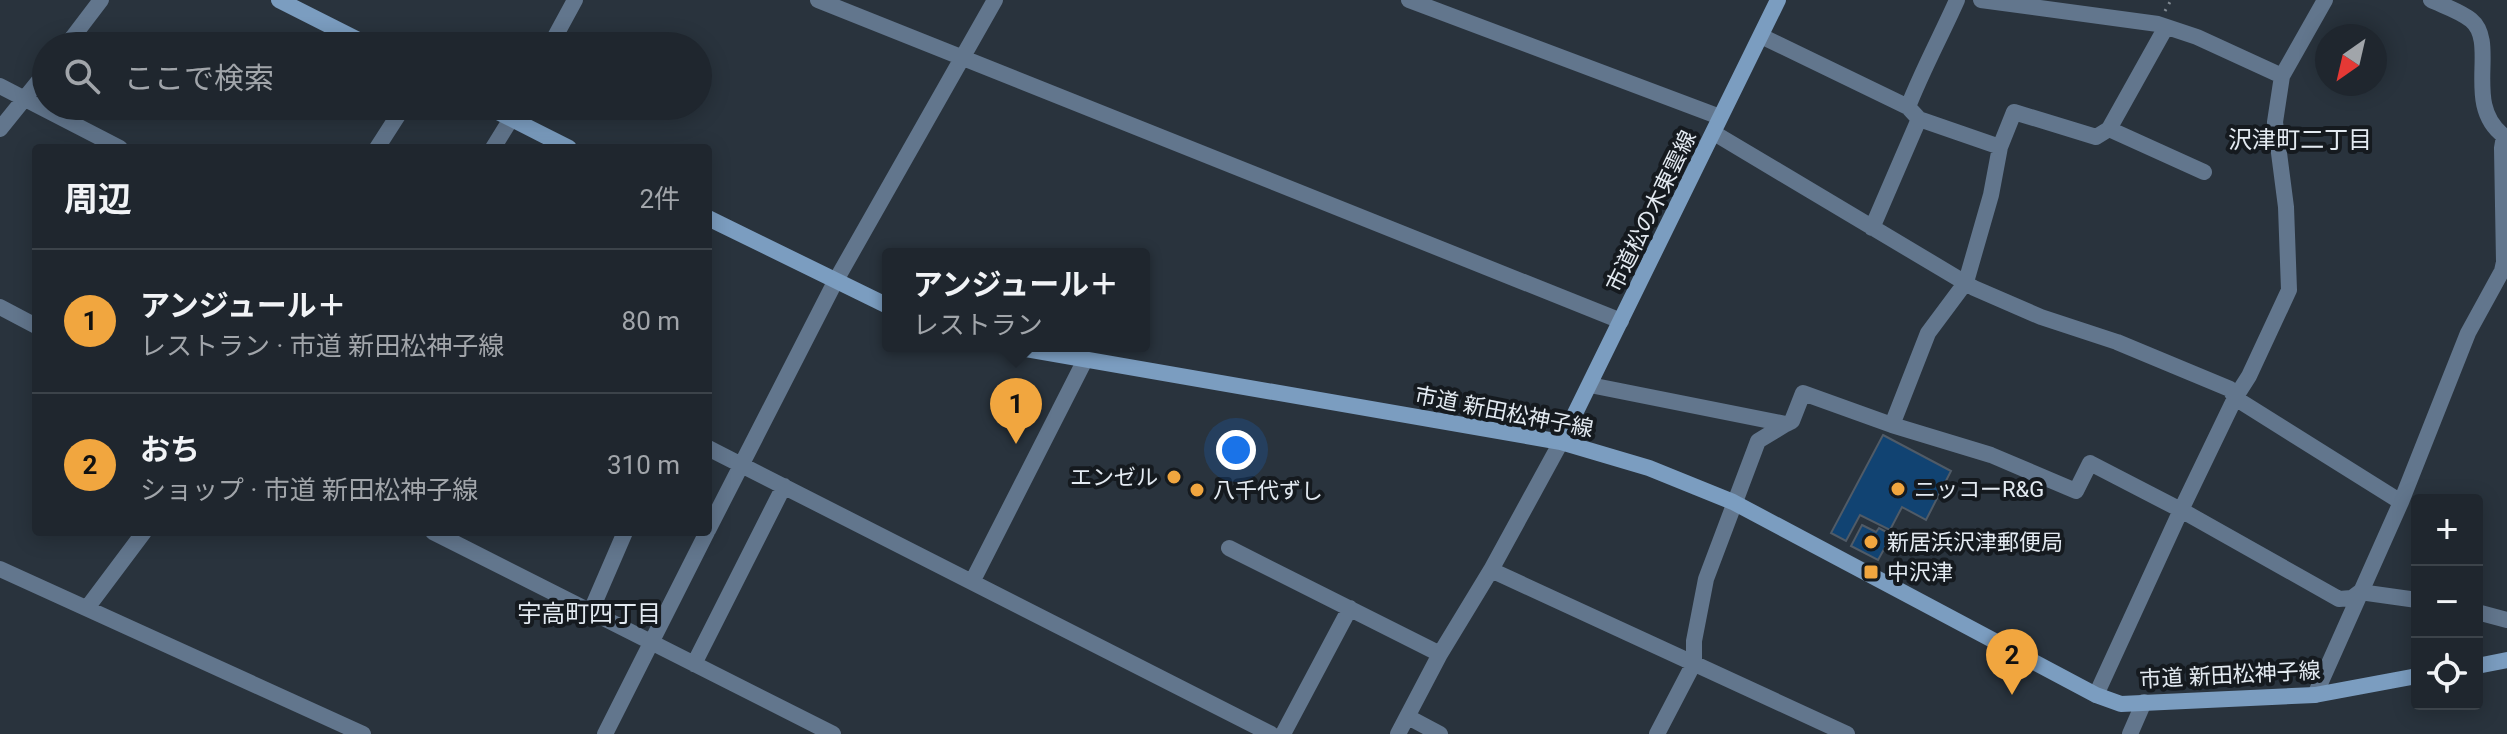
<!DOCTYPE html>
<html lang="ja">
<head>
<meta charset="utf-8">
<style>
	:root { --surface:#1f262e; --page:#272e36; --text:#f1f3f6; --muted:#a1a5aa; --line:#3c434a; --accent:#f1a63f }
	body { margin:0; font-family:Roboto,"Noto Sans JP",sans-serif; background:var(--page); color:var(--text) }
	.controls { position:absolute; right:24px; bottom:24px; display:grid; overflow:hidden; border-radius:8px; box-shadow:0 4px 20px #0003 }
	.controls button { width:72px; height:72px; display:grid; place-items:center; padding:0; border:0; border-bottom:2px solid var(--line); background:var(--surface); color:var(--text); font:40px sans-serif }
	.compass { position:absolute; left:2315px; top:24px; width:72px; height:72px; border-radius:50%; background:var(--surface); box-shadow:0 4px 20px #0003; rotate:214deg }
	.you { position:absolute; left:1236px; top:450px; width:28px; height:28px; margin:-20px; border:6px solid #fff; border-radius:50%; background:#1a73e8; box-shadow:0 0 0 12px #1a73e833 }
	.badge { display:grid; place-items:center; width:52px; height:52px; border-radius:50%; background:var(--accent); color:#111; font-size:26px; font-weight:700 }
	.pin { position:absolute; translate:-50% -66px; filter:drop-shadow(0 2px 4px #0008) }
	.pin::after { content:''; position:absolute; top:42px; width:28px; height:24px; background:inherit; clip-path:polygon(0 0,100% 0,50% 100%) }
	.popup { position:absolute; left:882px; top:248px; width:268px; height:104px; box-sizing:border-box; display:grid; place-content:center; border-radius:8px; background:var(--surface); filter:drop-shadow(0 2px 6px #0005); font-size:26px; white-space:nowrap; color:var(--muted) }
	.popup b { font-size:30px; color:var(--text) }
	.popup::after { content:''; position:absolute; left:50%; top:100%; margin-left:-16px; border:16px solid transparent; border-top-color:var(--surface) }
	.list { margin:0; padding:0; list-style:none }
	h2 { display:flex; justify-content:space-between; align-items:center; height:104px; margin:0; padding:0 32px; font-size:34px }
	h2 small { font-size:26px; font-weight:400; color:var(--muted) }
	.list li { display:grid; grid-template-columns:52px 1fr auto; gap:24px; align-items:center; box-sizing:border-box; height:144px; padding:0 32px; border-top:2px solid var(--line) }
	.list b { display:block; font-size:30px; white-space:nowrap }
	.list p { margin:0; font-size:26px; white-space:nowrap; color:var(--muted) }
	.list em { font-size:26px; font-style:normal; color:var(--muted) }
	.icon { flex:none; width:44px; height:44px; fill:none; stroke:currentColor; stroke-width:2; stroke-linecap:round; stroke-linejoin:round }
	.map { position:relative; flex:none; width:2507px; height:734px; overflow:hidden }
	.search { position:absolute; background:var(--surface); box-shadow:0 4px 20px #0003; left:32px; top:32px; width:680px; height:88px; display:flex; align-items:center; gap:20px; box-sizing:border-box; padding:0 28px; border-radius:44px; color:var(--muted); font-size:30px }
	.panel { position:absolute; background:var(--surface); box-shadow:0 4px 20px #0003; left:32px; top:144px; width:680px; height:392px; border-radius:8px }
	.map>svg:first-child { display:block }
	.building { fill:#114372; stroke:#505b67; stroke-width:2 }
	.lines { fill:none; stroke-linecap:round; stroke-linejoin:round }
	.path { stroke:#818a92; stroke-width:3; stroke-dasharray:2 6; stroke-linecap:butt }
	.street { stroke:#62768d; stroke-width:16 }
	.secondary { stroke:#7b9dc0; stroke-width:16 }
	.poi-dot { fill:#f1a63f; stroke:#151a1f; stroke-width:3 }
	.labels { text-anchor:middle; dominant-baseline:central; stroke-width:8; stroke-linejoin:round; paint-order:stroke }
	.street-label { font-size:22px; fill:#e3eaf1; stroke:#151a1f }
	.poi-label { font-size:22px; fill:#e3eaf1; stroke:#151a1f; text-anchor:start }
	.neighbourhood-label { font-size:24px; fill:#e3eaf1; stroke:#151a1f }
</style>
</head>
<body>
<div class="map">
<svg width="2507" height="734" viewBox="0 0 2507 734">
	<rect width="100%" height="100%" fill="#29333d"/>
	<path class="building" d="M1883 435 1951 471 1926 520 1902 507 1890 530 1860 515 1846 541 1831 533Z
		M1862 525 1876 532 1879 528 1892 535 1878 560 1851 546Z"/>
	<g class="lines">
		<path class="path" d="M2165 11 2171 0"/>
		<path class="street" d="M818 0 1621 321
			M1409 0 1720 117
			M1981 0 2158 24 2197 37 2282 76
			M2166 27 2109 129 2204 172
			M1761 36 1908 107
			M66 46 101 0
			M550 46 575 0
			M0 86 120 148
			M0 129 46 72
			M1714 133 1974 288 2041 317 2117 342 2230 389 2235 398 2401 502
			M2000 147 2014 112 2096 137 2109 129
			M377 148 404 106
			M493 148 519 106
			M1872 228 1919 119 1908 107C1922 71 1941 36 1957 0
			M0 307 36 326
			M1590 385 1786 424 1792 421 1803 393 1892 425 1991 455 2076 491 2090 463 2181 510 2339 599 2352 598 2360 592 2417 600
			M1892 425 1928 333 1966 282 1991 195 2000 147 1919 119
			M708 448 1271 734
			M708 530 835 282 995 0
			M433 532 833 734
			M1229 548 1440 654
			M0 569 363 734
			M1491 570 1847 734
			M972 582 1085 360
			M87 608 144 532
			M2477 612 2507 620
			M590 613 625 532
			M694 664 784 486
			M2096 695 2181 510 2235 398 2249 376 2289 290 2286 207 2275 122 2282 76 2325 0
			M2315 695 2401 502 2468 333 2502 271 2504 262 2502 148 2504 136C2462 105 2499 43 2471 20 2460 11 2444 6 2431 0
			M1408 717 1440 734
			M605 734 707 532
			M1283 734 1350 608
			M1398 734 1440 654 1491 570 1561 442
			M1657 734 1694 663V641L1706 579 1755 449 1758 441 1786 424
			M2130 734 2144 702"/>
		<path class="secondary" d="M279 0 370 46
			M486 106 569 148
			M708 218 888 306
			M1008 346 1561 442 1649 468 1733 502 2096 695 2121 704 2315 695 2417 676
			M1561 442 1778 0
			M2477 666 2507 660"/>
	</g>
	<g class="poi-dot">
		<circle cx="1174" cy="477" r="8"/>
		<circle cx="1898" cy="489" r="8"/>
		<circle cx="1197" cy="490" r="8"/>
		<circle cx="1871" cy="542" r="8"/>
		<rect x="1863" y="564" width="16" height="16" rx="4"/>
	</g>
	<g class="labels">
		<g class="street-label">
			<text transform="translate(1651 211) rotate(-64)">市道松の木東雲線</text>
			<text transform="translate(1504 412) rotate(11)">市道 新田松神子線</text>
			<text transform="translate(2230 675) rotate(-3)">市道 新田松神子線</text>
		</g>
		<g class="poi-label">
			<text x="1158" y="477" text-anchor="end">エンゼル</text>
			<text x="1914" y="489">ニッコーR&amp;G</text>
			<text x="1213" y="490">八千代ずし</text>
			<text x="1887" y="542">新居浜沢津郵便局</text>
			<text x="1887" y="572">中沢津</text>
		</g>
		<g class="neighbourhood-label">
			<text x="2300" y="140">沢津町二丁目</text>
			<text x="589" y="614">宇高町四丁目</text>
		</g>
	</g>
</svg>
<div class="controls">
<button>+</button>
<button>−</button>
<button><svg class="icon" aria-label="locate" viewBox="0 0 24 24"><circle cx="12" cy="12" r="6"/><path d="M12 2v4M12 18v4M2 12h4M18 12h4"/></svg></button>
</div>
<svg class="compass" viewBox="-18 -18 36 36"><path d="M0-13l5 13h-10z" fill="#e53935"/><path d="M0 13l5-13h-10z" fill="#a1a5aa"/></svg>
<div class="you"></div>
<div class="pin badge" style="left:1016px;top:444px">1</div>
<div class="popup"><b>アンジュール＋</b>レストラン</div>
<div class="pin badge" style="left:2012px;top:695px">2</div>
<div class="search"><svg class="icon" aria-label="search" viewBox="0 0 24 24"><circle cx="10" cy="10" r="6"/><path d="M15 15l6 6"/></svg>ここで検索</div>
<section class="panel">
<h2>周辺<small>2件</small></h2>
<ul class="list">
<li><span class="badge">1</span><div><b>アンジュール＋</b><p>レストラン · 市道 新田松神子線</p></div><em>80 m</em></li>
<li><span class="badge">2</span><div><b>おち</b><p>ショップ · 市道 新田松神子線</p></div><em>310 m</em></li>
</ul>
</section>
</div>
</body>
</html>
